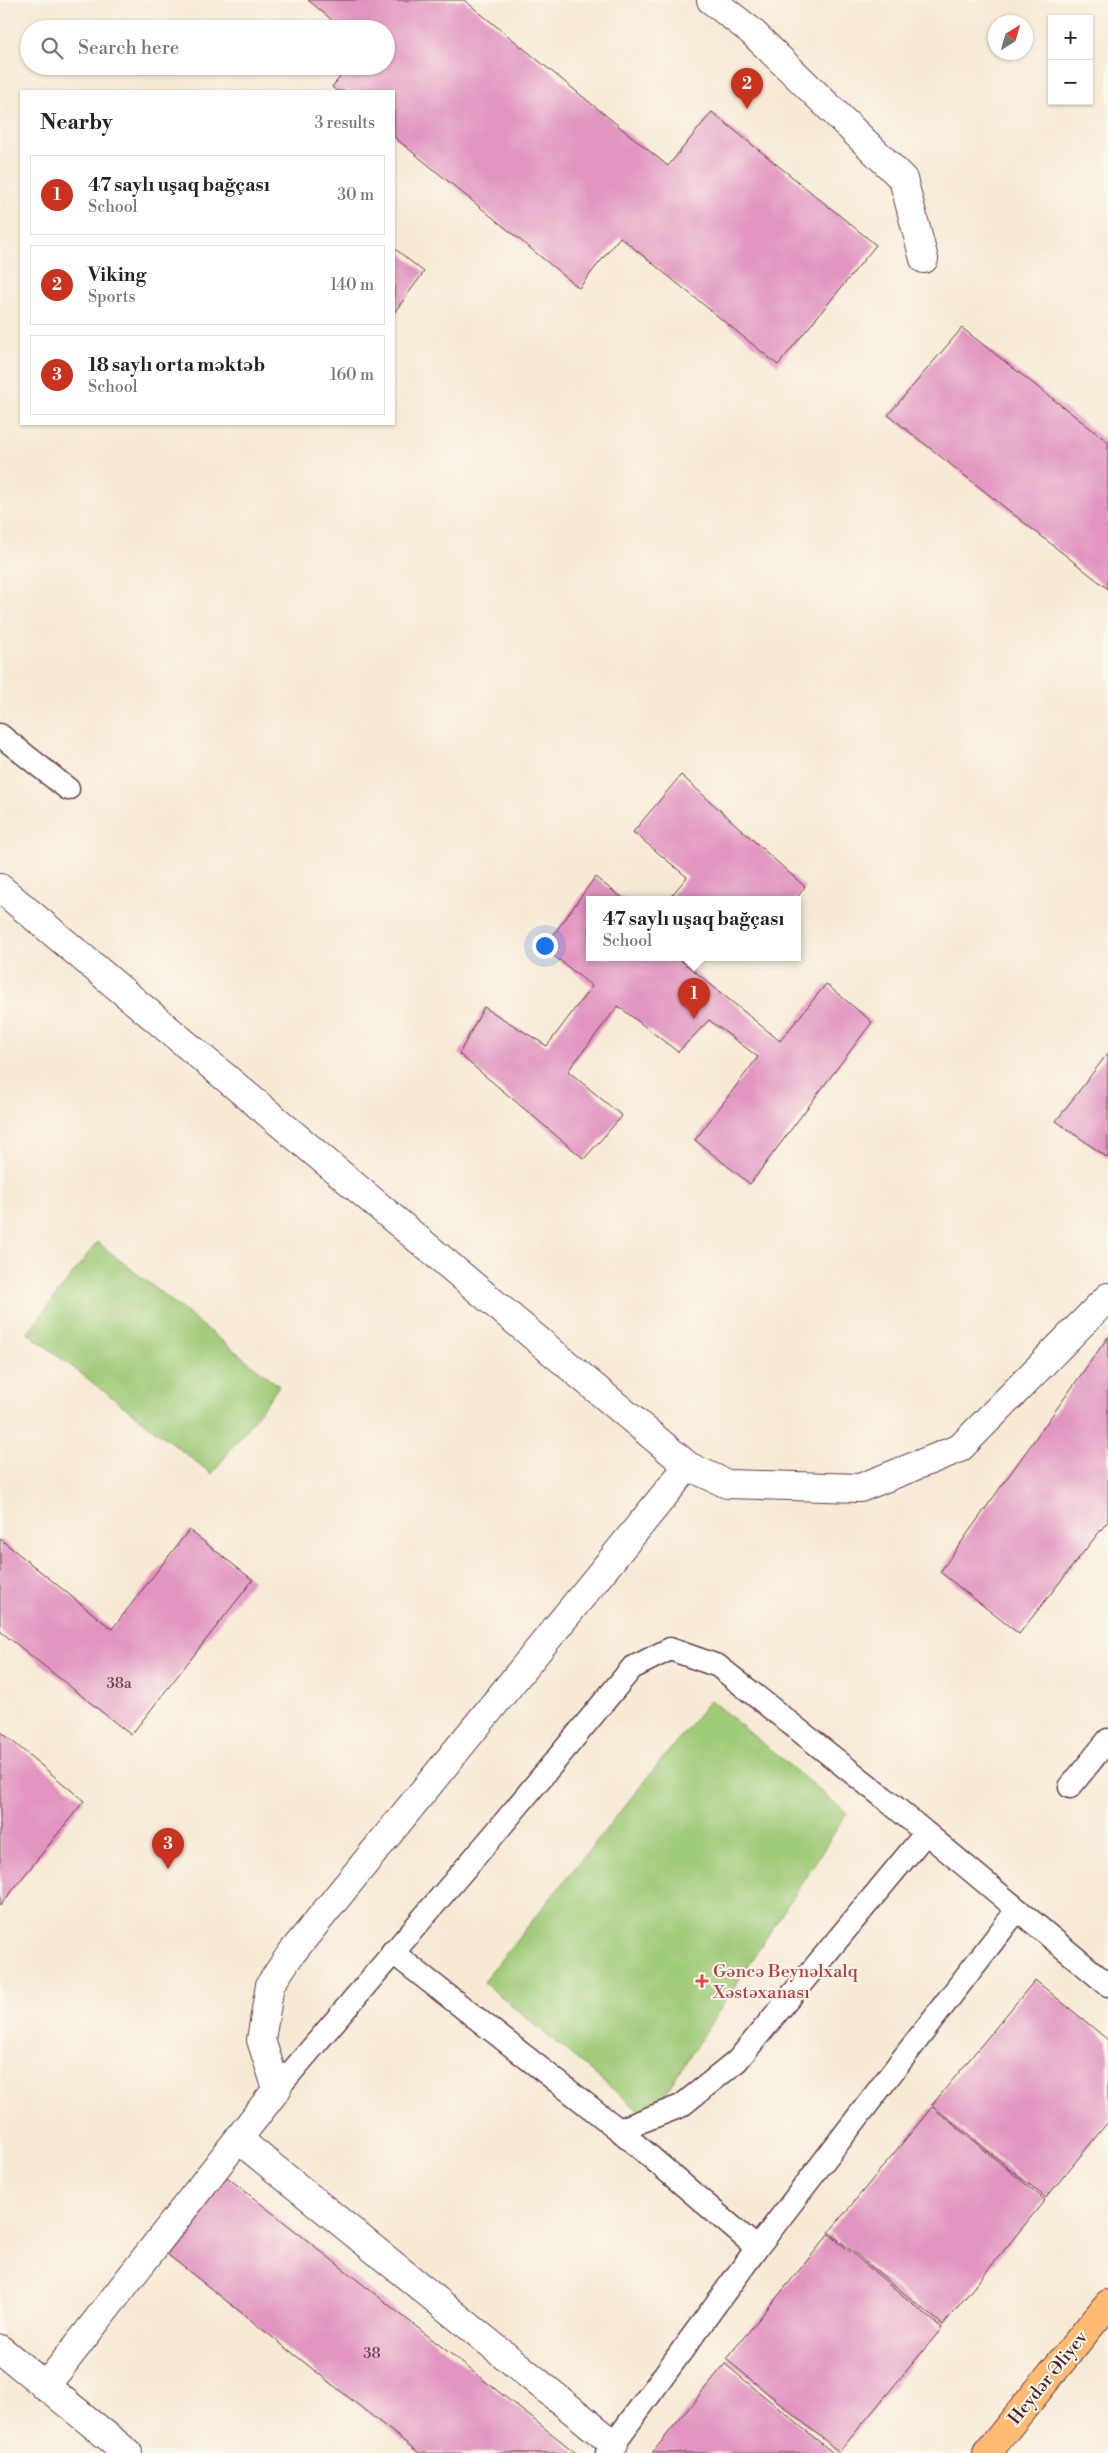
<!DOCTYPE html>
<html lang="en">
<head>
<meta charset="utf-8">
<style>
	:root { --surface:#fff; --page:#f6f6f6; --text:#222; --muted:#767676; --line:#e0e0e0; --accent:#c8321e }
	body { margin:0; font-family:"Libre Bodoni",serif; background:var(--page); color:var(--text) }
	.controls { position:absolute; right:15px; top:15px; display:grid; overflow:hidden; border-radius:0px; box-shadow:0 1px 4px #0004 }
	.controls button { width:45px; height:45px; display:grid; place-items:center; padding:0; border:0; border-bottom:1px solid var(--line); background:var(--surface); color:var(--text); font:25px sans-serif }
	.compass { position:absolute; left:988px; top:15px; width:45px; height:45px; border-radius:50%; background:var(--surface); box-shadow:0 1px 4px #0004; rotate:37deg }
	.you { position:absolute; left:544px; top:945px; width:18px; height:18px; margin:-12px; border:4px solid #fff; border-radius:50%; background:#1a73e8; box-shadow:0 0 0 8px #1a73e833 }
	.badge { display:grid; place-items:center; width:32px; height:32px; border-radius:50%; background:var(--accent); color:#fff; font-size:16px; font-weight:700 }
	.pin { position:absolute; translate:-50% -41px; filter:drop-shadow(0 1px 2px #0008) }
	.pin::after { content:''; position:absolute; top:26px; width:18px; height:15px; background:inherit; clip-path:polygon(0 0,100% 0,50% 100%) }
	.popup { position:absolute; left:586px; top:896px; width:215px; height:65px; box-sizing:border-box; display:grid; place-content:center; border-radius:0px; background:var(--surface); filter:drop-shadow(0 1px 4px #0005); font-size:16px; white-space:nowrap; color:var(--muted) }
	.popup b { font-size:19px; color:var(--text) }
	.popup::after { content:''; position:absolute; left:50%; top:100%; margin-left:-10px; border:10px solid transparent; border-top-color:var(--surface) }
	.list { margin:0; padding:0; list-style:none }
	h2 { display:flex; justify-content:space-between; align-items:center; height:65px; margin:0; padding:0 20px; font-size:21px }
	h2 small { font-size:16px; font-weight:400; color:var(--muted) }
	.list li { display:grid; grid-template-columns:32px 1fr auto; gap:15px; align-items:center; box-sizing:border-box; height:80px; margin:0 10px 10px; padding:0 10px; border:1px solid var(--line); border-radius:0px }
	.list b { display:block; font-size:19px; white-space:nowrap }
	.list p { margin:0; font-size:16px; white-space:nowrap; color:var(--muted) }
	.list em { font-size:16px; font-style:normal; color:var(--muted) }
	.icon { flex:none; width:28px; height:28px; fill:none; stroke:currentColor; stroke-width:2; stroke-linecap:round; stroke-linejoin:round }
	.map { position:relative; flex:none; width:1108px; height:2453px; overflow:hidden }
	.search { position:absolute; background:var(--surface); box-shadow:0 1px 4px #0004; left:20px; top:20px; width:375px; height:55px; display:flex; align-items:center; gap:12px; box-sizing:border-box; padding:0 18px; border-radius:28px; color:var(--muted); font-size:19px }
	.panel { position:absolute; background:var(--surface); box-shadow:0 1px 4px #0004; left:20px; top:90px; width:375px; height:335px; border-radius:0px }
	.map>svg:first-child { display:block }
	.green { fill:#9fca77; stroke:#747451 }
	.building { fill:#e194c0 }
	.lines { fill:none; stroke-linecap:round; stroke-linejoin:round }
	.service-casing { stroke:#643d44; stroke-width:25 }
	.minor-casing { stroke:#643d44; stroke-width:30 }
	.tertiary-casing { stroke:#643d44; stroke-width:30 }
	.primary-casing { stroke:#643d44; stroke-width:30 }
	.service { stroke:#fff; stroke-width:22 }
	.minor { stroke:#fff; stroke-width:28 }
	.tertiary { stroke:#fff; stroke-width:28 }
	.primary { stroke:#ffbb71; stroke-width:28 }
	.health-dot { fill:#e0444e; stroke:#fbf7ec; stroke-width:2 }
	.labels { text-anchor:middle; dominant-baseline:central; stroke-width:4; stroke-linejoin:round; paint-order:stroke }
	.number-label { font-size:15px; fill:#703c50 }
	.health-label { font-size:18px; fill:#be3a42; stroke:#fbf7ec; text-anchor:start }
	.street-label { font-size:18px; fill:#4a1f2b; stroke:#fbf7ec }
</style>
</head>
<body>
<div class="map">
<svg width="1108" height="2453" viewBox="0 0 1108 2453">
	<rect width="100%" height="100%" fill="#fbf7ec"/>
	<filter id="ink" filterUnits="userSpaceOnUse"><feTurbulence type="fractalNoise" baseFrequency=".02" numOctaves="2"/><feDisplacementMap in="SourceGraphic" scale="10" xChannelSelector="R" yChannelSelector="G"/><feConvolveMatrix kernelMatrix="1 2 1 2 8 2 1 2 1" color-interpolation-filters="sRGB"/></filter>
	<filter id="wash" filterUnits="userSpaceOnUse"><feTurbulence type="fractalNoise" baseFrequency=".0096" numOctaves="4" result="noise"/><feDisplacementMap in="SourceGraphic" scale="20" xChannelSelector="R" yChannelSelector="G"/><feGaussianBlur stdDeviation="1.12" result="paint"/><feColorMatrix in="noise" values="0 0 0 0 0 0 0 0 0 0 0 0 0 0 0 0 0 1.4 0 .05"/><feComposite in="paint" operator="in"/></filter>
	<g filter="url(#wash)">
		<rect width="100%" height="100%" fill="#f7ead5"/>
		<path class="green" d="M97 1242 279 1386 212 1474 28 1333Z
			M710 1700 847 1813 649 2119 483 1982Z"/>
		<g id="blocks">
			<path class="building" d="M308 0H464L668 166 712 112 876 245 778 365 620 237 579 288 394 137V91H337L332 87 349 66H386V29H343Z
				M394 248 424 272 394 313Z
				M962 328 1108 442V589L888 415Z
				M681 775 805 887 795 900H712L709 898 707 900H668L687 877 633 832Z
				M595 877 625 900H590V958H678L780 1041 826 984 872 1022 750 1184 695 1140 758 1057 709 1020 678 1052 618 1006 568 1071 622 1116 584 1159 459 1054 484 1007 547 1046 592 986 544 948Z
				M1108 1053V1158L1056 1121Z
				M1108 1337V1521L1019 1634 940 1572Z
				M189 1530 253 1580 131 1735 0 1631V1539L112 1629Z
				M0 1731 84 1801 0 1906Z
				M1035 1980 1108 2040V2122L1046 2198 932 2105Z
				M932 2107 1045 2200 943 2325 829 2232Z
				M227 2177 576 2453H419L167 2254Z
				M829 2234 942 2328 839 2452 726 2359Z
				M725 2364 833 2453H652Z"/>
		</g>
	</g>
	<g filter="url(#ink)">
		<use href="#blocks" fill-opacity="0" stroke="#643d44" stroke-width="1"/>
		<g class="lines">
			<defs>
				<path id="service" d="M0 735 68 789
					M1070 1787 1108 1740
					M392 1952 619 2130 681 2106 737 2061 925 1834
					M277 2089 497 1831 632 1668 670 1649 718 1666 883 1797 1108 1985
					M619 2130 757 2248
					M607 2453 757 2248 1017 1910"/>
				<path id="minor" d="M711 0 751 31 903 179 924 259
					M0 888 688 1466 727 1484 860 1488 960 1448 1108 1297
					M238 2139 614 2444
					M45 2387 277 2089 261 2040 270 1985 290 1955 688 1466"/>
				<path id="tertiary" d="M0 2349 128 2453"/>
				<path id="primary" d="M987 2453 1108 2304"/>
			</defs>
			<use href="#service" class="service-casing"/>
			<use href="#minor" class="minor-casing"/>
			<use href="#tertiary" class="tertiary-casing"/>
			<use href="#primary" class="primary-casing"/>
			<use href="#service" class="service"/>
			<use href="#minor" class="minor"/>
			<use href="#tertiary" class="tertiary"/>
			<use href="#primary" class="primary"/>
		</g>
	</g>
	<path class="health-dot" d="M699.5 1973.5h5v5h5v5h-5v5h-5v-5h-5v-5h5z"/>
	<g class="labels">
		<g class="number-label">
			<text x="119" y="1683">38a</text>
			<text x="372" y="2353">38</text>
		</g>
		<g class="health-label">
			<text x="713" y="1971">Gəncə Beynəlxalq<tspan x="713" dy="21">Xəstəxanası</tspan></text>
		</g>
		<g class="street-label">
			<text transform="translate(1048 2378) rotate(-51)">Heydər Əliyev</text>
		</g>
	</g>
</svg>
<div class="controls">
<button>+</button>
<button>−</button>
</div>
<svg class="compass" viewBox="-18 -18 36 36"><path d="M0-13l5 13h-10z" fill="#e53935"/><path d="M0 13l5-13h-10z" fill="#767676"/></svg>
<div class="you"></div>
<div class="pin badge" style="left:694px;top:1019px">1</div>
<div class="popup"><b>47 saylı uşaq bağçası</b>School</div>
<div class="pin badge" style="left:747px;top:109px">2</div>
<div class="pin badge" style="left:168px;top:1869px">3</div>
<div class="search"><svg class="icon" aria-label="search" viewBox="0 0 24 24"><circle cx="10" cy="10" r="6"/><path d="M15 15l6 6"/></svg>Search here</div>
<section class="panel">
<h2>Nearby<small>3 results</small></h2>
<ul class="list">
<li><span class="badge">1</span><div><b>47 saylı uşaq bağçası</b><p>School</p></div><em>30 m</em></li>
<li><span class="badge">2</span><div><b>Viking</b><p>Sports</p></div><em>140 m</em></li>
<li><span class="badge">3</span><div><b>18 saylı orta məktəb</b><p>School</p></div><em>160 m</em></li>
</ul>
</section>
</div>
</body>
</html>
